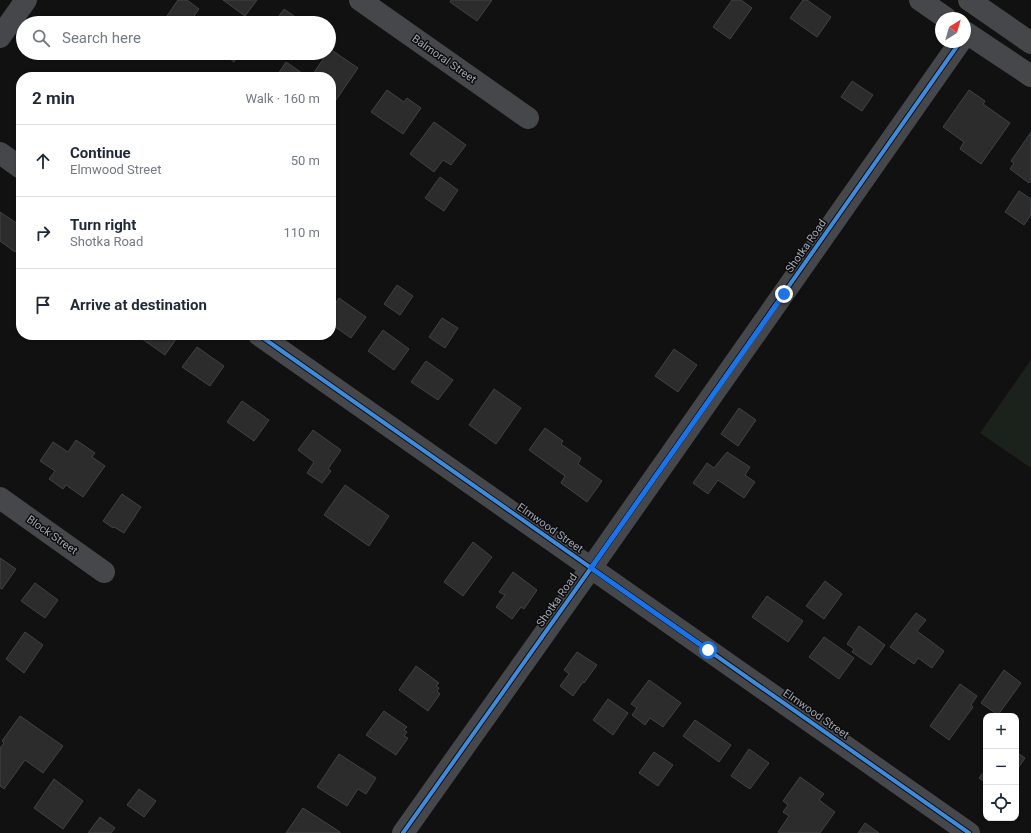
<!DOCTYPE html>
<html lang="en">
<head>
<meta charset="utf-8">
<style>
	:root { --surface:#fff; --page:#f2f2f3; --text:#1f2937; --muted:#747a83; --line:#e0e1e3 }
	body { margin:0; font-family:Roboto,sans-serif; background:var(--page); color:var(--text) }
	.controls { position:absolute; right:12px; bottom:12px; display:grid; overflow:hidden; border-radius:8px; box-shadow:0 1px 3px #0004 }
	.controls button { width:36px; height:36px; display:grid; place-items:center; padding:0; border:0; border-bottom:1px solid var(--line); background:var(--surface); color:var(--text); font:20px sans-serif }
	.compass { position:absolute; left:935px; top:12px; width:36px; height:36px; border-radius:50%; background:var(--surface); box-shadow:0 1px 3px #0004; rotate:37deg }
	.stop { position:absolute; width:12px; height:12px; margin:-9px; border:3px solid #1a73e8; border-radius:50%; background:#fff }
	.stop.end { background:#1a73e8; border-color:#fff; box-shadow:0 1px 4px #0008 }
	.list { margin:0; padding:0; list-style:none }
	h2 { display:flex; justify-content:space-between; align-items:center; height:52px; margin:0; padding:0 16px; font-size:17px }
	h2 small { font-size:13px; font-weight:400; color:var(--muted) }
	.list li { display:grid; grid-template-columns:26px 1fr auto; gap:12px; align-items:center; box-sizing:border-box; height:72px; padding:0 16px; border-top:1px solid var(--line) }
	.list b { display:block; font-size:15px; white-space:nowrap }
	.list p { margin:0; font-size:13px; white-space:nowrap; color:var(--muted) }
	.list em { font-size:13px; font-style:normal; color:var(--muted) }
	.icon { flex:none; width:22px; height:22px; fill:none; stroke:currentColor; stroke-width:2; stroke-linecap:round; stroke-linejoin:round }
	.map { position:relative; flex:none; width:1031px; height:833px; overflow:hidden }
	.search { position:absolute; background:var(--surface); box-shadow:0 1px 3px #0004; left:16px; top:16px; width:320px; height:44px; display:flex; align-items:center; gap:10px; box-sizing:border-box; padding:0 14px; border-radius:22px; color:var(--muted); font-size:15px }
	.panel { position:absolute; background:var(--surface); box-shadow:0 1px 3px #0004; left:16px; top:72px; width:320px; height:268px; border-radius:16px }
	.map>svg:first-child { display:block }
	.green { fill:#1b221c }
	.building { fill:#2c2c2d; stroke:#414246 }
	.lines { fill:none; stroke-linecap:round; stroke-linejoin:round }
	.minor { stroke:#46474a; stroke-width:22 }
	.cycleway-casing { stroke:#0c0c0d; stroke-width:6 }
	.cycleway { stroke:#408adc; stroke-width:4 }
	.route { stroke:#1a73e8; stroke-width:5 }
	.labels { text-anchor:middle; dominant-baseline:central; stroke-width:3; stroke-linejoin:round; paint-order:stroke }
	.street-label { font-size:11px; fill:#a3a7b3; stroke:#0c0c0d }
</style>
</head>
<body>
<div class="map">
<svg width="1031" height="833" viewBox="0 0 1031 833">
	<rect width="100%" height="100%" fill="#111112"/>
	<path class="green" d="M1031 360V468L980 433Z"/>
	<path class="building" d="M178 0H187L199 9 189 23H176L167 16Z
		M223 0H257L245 16Z
		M451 0H492L477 21 450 2Z
		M732 0H741L752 8 730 39 713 27Z
		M803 0H807L831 17 817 37 790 18Z
		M284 9 304 23H274Z
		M330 49 358 68 336 100 331 96V77H311Z
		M222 53H241L234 62Z
		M286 62 302 73 299 77H276Z
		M852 81 873 95 862 111 841 97Z
		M387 90 404 102 407 98 421 108 403 134 371 112Z
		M969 90 985 101 983 104 1010 123 981 164 960 149 964 142 943 127Z
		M434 122 466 145 451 165 443 160 434 172 410 154Z
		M1031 132V180L1029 183 1010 169 1014 163 1011 161Z
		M440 177 458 190 444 211 425 198Z
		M1019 191 1031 199V215L1024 225 1005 212Z
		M0 212 21 226V229L16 236 21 240V243L15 252 0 241Z
		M397 285 413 296 400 315 384 304Z
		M339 298 366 317 351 338 331 324V310Z
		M442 318 458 328 445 348 429 337Z
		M383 330 409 349 394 370 368 351Z
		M139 335H179L165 355 138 336Z
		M197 347 224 366 210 386 182 367Z
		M674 349 697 365 678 392 655 376Z
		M426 361 453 380 438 400 411 382Z
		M494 389 521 408 496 444 469 425Z
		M242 401 269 420 254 441 227 422Z
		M739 408 756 420 738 446 721 434Z
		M545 428 563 441 561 444 581 458 578 464 602 481 587 502 561 483 565 476 529 450Z
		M313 430 341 450 328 469 331 471 322 483 307 473 314 462 298 450Z
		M76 440 95 453 92 457 105 466 83 497 66 485 63 489 49 479 55 471 40 461 53 442 68 452Z
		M727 452 750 467 745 475 755 482 744 498 718 480 708 494 693 483 707 463 714 468Z
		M345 485 389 516 369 546 324 515Z
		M122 494 141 507 124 533 114 527 113 528 103 521Z
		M473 542 492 557 463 596 444 582Z
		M0 558 16 569 2 589 0 588Z
		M513 572 537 590 524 609 521 607 512 619 496 607 505 595 499 592Z
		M825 581 842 594 824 619 806 606Z
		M35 583 58 600 45 618 21 601Z
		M767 596 803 621 788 642 752 617Z
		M916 613 926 620 917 631 944 651 932 668 918 658 914 664 890 647Z
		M859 626 885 645 871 665 852 652 854 649 847 644Z
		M25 632 43 645 24 673 6 659Z
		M824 637 854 658 839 679 809 657Z
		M577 652 597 665 584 683 583 682 573 696 560 686 569 674 564 670Z
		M416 666 439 683 436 686 439 688 437 691 440 694 428 711 399 690Z
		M1004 670 1021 683 998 715 981 703Z
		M649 680 681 703 663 727 650 718 645 725 632 715 637 708 631 704Z
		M960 684 977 696 971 705 973 707 949 740 930 726Z
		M608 699 628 713 613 735 593 720Z
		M384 711 407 727 404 730 407 732 404 736 408 738 396 755 366 735Z
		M20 716 63 746 43 773 25 760 4 789 0 786V748L4 743 2 741Z
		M695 720 731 745 719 762 683 736Z
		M749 749 769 763 750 789 731 776Z
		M654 752 673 765 658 786 639 773Z
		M1016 752 1025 758 1016 771Z
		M339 754 376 778 366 794 358 789 347 806 317 787Z
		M986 769V783L979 778Z
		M800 777 824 794 819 800 835 812 820 833H780L778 832 789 816 783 812 788 805 783 801Z
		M54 779 83 801 63 829 34 808Z
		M139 789 156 801 144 817 127 805Z
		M303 808 340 832V833H286Z
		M100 817 115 828 111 833H88Z
		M865 823 879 833H858Z"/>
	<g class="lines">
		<path class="minor" d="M360 0 528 118
			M920 0 946 18
			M969 0 1031 43
			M965 32 1031 76
			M0 37 26 0
			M0 153 21 168
			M259 335 969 833
			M0 498 104 572
			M403 833 591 568 960 42"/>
		<defs>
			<path id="cycleway" d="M259 335 969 833
				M403 833 591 568 960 42"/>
		</defs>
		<use href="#cycleway" class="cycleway-casing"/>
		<use href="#cycleway" class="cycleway"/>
	</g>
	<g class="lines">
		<path class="route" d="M708 650 591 568 784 294"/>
	</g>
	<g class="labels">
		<g class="street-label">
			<text transform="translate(444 59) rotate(35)">Balmoral Street</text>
			<text transform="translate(806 246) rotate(-55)">Shotka Road</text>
			<text transform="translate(550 528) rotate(35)">Elmwood Street</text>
			<text transform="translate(52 535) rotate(35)">Block Street</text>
			<text transform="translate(557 600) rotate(-55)">Shotka Road</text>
			<text transform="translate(816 714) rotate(35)">Elmwood Street</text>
		</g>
	</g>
</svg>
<div class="controls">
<button>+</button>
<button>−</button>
<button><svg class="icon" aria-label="locate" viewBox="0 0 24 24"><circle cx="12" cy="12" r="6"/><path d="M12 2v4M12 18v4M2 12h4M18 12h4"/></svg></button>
</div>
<svg class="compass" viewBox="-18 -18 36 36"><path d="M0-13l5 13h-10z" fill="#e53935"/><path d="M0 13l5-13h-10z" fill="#747a83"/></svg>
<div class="stop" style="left:708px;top:650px"></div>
<div class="stop end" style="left:784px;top:294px"></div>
<div class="search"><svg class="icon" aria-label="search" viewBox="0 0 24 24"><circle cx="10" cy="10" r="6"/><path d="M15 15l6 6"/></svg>Search here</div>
<section class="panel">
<h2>2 min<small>Walk · 160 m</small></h2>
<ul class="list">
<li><svg class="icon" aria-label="ahead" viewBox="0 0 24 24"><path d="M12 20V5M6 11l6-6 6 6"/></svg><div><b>Continue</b><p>Elmwood Street</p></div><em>50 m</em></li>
<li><svg class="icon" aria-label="right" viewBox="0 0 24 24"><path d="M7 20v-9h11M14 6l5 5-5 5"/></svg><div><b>Turn right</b><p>Shotka Road</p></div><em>110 m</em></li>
<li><svg class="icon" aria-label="arrive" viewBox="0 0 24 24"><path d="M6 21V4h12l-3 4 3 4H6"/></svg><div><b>Arrive at destination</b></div></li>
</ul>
</section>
</div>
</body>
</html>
